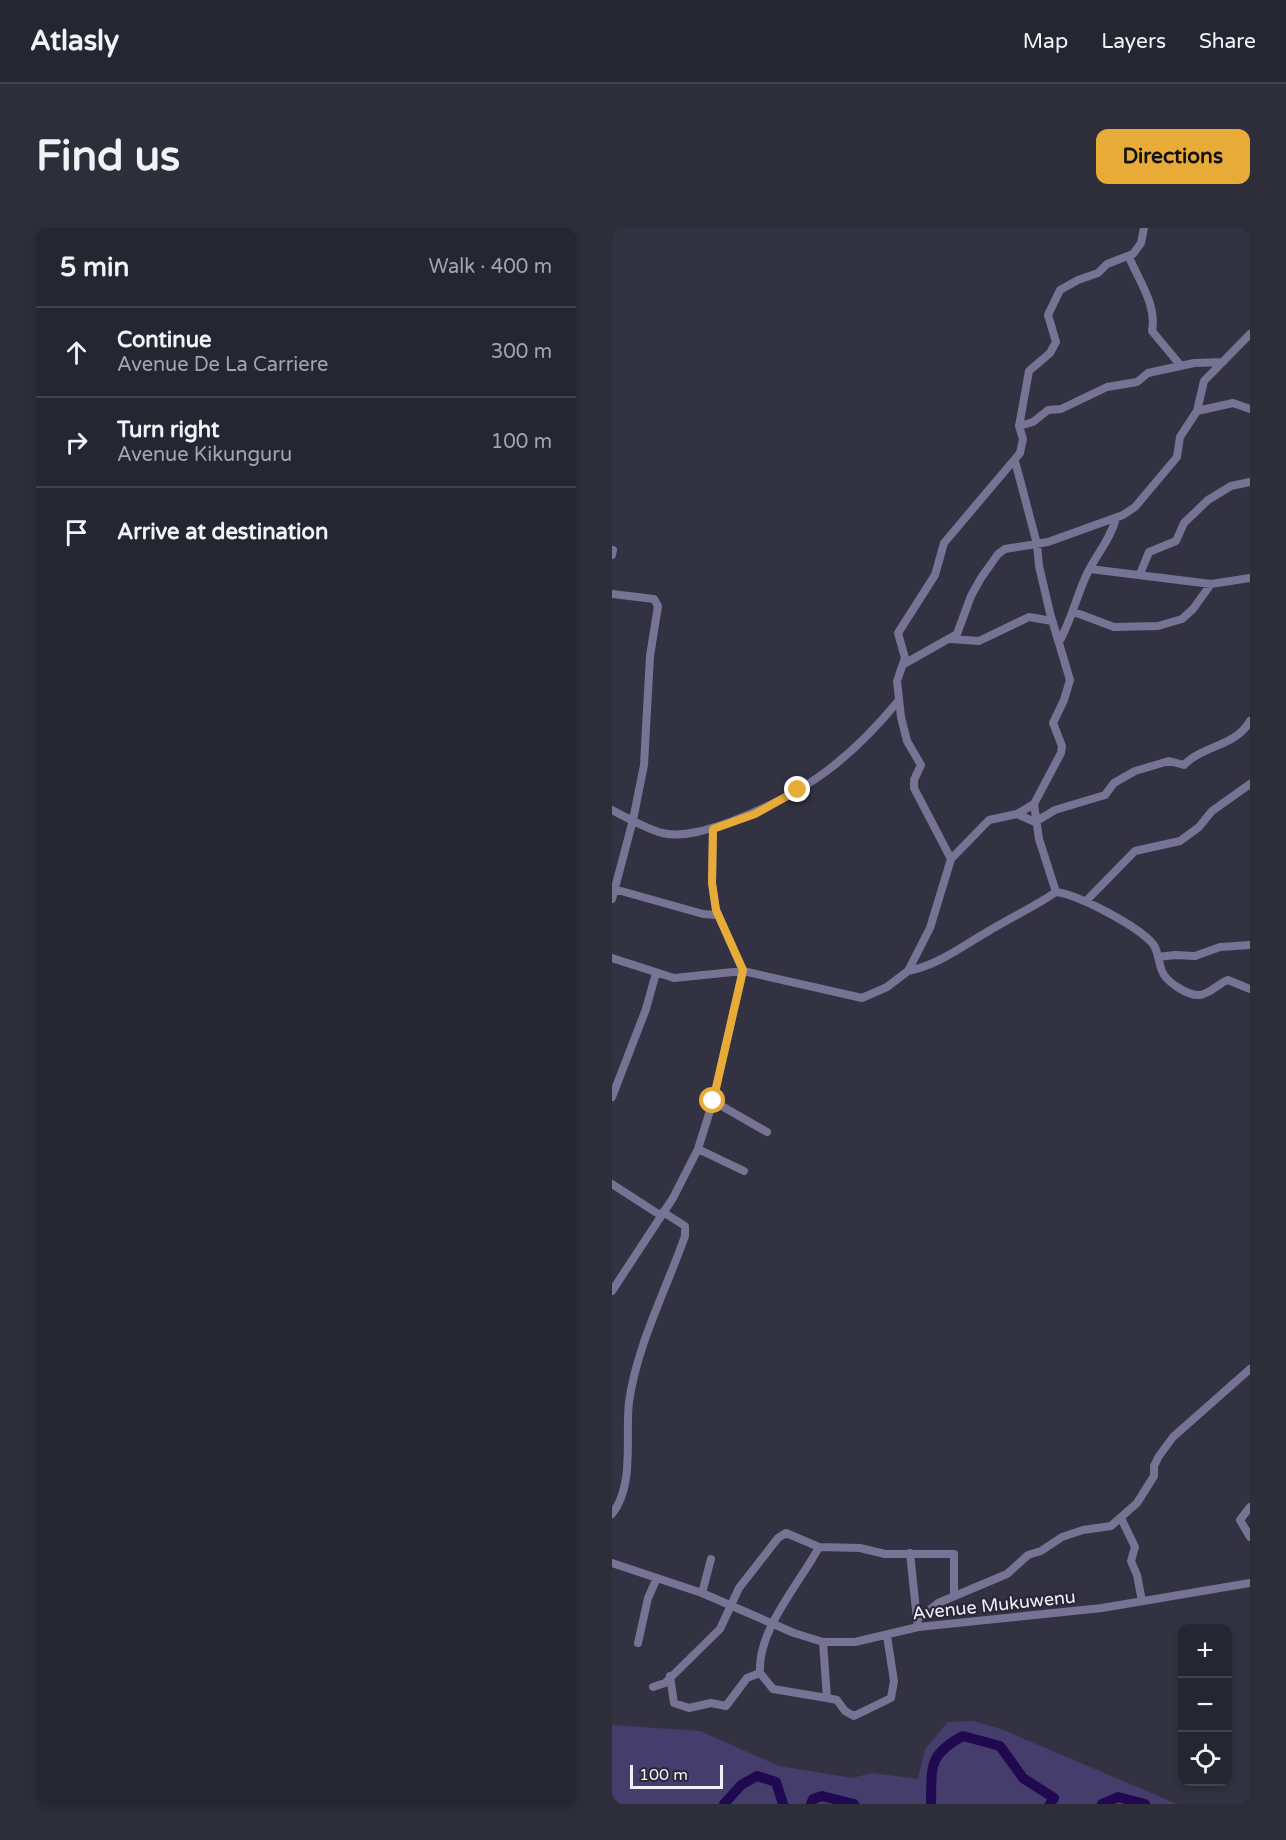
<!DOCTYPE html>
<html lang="en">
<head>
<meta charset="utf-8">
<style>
	:root { --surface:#262632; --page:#2e2e3a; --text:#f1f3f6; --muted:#a4a5ac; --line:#42434d; --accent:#e8ab37 }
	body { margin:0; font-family:"Varela Round",sans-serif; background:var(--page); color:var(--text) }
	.controls { position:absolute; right:18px; bottom:18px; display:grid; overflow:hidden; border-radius:12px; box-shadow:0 3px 9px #0003 }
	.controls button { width:54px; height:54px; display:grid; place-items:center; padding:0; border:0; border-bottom:2px solid var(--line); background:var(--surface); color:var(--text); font:30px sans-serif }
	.scale { position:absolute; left:18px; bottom:15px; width:93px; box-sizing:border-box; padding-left:6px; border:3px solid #f0effa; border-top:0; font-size:16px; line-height:21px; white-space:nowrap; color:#f0effa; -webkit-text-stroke:4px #292838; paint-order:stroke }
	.stop { position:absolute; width:18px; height:18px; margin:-14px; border:4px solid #e8ab37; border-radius:50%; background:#fff }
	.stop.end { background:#e8ab37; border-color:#fff; box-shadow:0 2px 6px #0008 }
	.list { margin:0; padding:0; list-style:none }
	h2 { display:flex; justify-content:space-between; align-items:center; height:78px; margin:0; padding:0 24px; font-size:26px }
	h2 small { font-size:20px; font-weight:400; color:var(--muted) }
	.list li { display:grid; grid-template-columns:39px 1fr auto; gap:18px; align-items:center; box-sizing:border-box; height:90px; padding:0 24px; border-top:2px solid var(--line) }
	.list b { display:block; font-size:22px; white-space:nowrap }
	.list p { margin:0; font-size:20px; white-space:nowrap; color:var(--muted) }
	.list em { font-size:20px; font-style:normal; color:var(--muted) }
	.icon { flex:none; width:33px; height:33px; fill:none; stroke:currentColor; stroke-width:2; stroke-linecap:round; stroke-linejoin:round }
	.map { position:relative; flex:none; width:638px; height:1576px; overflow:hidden; border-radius:12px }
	header { display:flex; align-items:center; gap:36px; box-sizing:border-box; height:84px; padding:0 30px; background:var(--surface); border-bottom:2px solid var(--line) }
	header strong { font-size:28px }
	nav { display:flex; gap:33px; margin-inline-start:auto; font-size:21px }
	.intro { display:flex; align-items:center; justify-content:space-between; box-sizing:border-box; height:144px; padding:0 36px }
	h1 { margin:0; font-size:42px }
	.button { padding:15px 27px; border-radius:12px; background:var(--accent); color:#111; font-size:21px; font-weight:700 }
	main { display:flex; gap:36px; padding:0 36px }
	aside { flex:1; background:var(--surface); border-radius:12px; box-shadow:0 3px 9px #0003 }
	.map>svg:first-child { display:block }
	.green { fill:#453e6d }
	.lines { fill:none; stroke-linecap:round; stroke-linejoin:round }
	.river { stroke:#200950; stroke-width:10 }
	.minor { stroke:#767395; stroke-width:8 }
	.route { stroke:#e8ab37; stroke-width:8 }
	.labels { text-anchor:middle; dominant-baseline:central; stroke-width:4.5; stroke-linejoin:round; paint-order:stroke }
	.street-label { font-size:18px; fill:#f0effa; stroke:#292838 }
</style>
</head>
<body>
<header>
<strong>Atlasly</strong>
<nav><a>Map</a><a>Layers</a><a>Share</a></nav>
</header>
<div class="intro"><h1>Find us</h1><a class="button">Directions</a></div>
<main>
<aside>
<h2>5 min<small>Walk · 400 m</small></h2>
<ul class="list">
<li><svg class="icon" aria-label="ahead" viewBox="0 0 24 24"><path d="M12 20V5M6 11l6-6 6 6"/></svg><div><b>Continue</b><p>Avenue De La Carriere</p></div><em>300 m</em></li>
<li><svg class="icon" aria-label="right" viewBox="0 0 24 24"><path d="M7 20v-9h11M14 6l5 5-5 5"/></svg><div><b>Turn right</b><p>Avenue Kikunguru</p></div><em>100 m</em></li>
<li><svg class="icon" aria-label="arrive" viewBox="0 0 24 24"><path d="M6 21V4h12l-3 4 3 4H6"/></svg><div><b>Arrive at destination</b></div></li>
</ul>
</aside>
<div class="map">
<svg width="638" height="1576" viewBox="0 0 638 1576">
	<rect width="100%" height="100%" fill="#333242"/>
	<path class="green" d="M361 1493 389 1501 565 1576H0V1497L88 1503 167 1538 240 1550 260 1545 306 1551 313 1521 336 1494Z"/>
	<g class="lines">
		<path class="river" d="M112 1576 129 1557 145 1548 164 1554 171 1576
			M199 1576 201 1571 210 1568 242 1576
			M319 1576C320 1540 315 1527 351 1508L388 1518 411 1550 442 1570 438 1576
			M490 1576 506 1569 533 1576"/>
		<path class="minor" d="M517 29C527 53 545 77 540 103L569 138
			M585 183 621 175 638 181
			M407 198 421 194 436 182 449 181 495 159 525 154 536 145 582 135 611 134
			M0 327 1 322
			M478 341 599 356 638 350
			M528 346 537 324 564 313 572 295 596 272 619 258 638 254
			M0 366 42 371 46 378 38 428 32 537 21 592 0 671
			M462 384 502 399 546 398 570 391 581 381 599 356
			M339 411 367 413 417 389 440 393
			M447 414C459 393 464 370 474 348 483 328 499 311 504 290
			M292 436 345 406 359 368 369 350 386 326 393 321 436 314 511 287 523 279 565 229 568 209 585 183 592 153 638 106
			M422 576 427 611 444 664
			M0 582C15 590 33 600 50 605 72 610 98 601 118 594 192 566 237 533 287 472
			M405 586 423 594 443 582 493 567 502 555 523 543 557 533 572 537C591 517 623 519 638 493
			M339 631 377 592 405 586 422 576 449 525 450 518 441 495 452 472 458 452 438 385 427 338 425 316 403 233
			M2 661 91 686 105 687
			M474 673 523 623 568 613 587 599 600 583 638 556
			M546 729 563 727 583 728 608 719 638 717
			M0 730 62 750 131 743 250 770 275 759 296 743 318 700 339 631 302 560V552L309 537 295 513 289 489 285 453 293 430 286 405 323 347 332 315 408 225 411 211 407 198 417 143 438 125 444 114 436 87 448 62 466 52 486 45 495 36 521 26 529 15 532 0
			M296 743C326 737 349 719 375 704 398 690 422 679 444 664 467 667 526 698 541 716 547 724 546 734 550 743 554 754 576 768 588 767 598 766 607 755 616 752L638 761
			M0 869 34 781 44 745
			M101 873 155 904
			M86 921 132 943
			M0 956 48 987
			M0 1063 61 970 86 921 101 873 131 743 104 682 100 655 101 601
			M638 1279 628 1292 638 1309
			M0 1286C23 1257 13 1208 17 1174 25 1117 54 1062 73 1008V998L51 984
			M509 1290 523 1319 519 1333 525 1347 530 1373
			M298 1325 305 1392
			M0 1335 90 1365 182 1405 211 1414H243L306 1399 490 1380 638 1355
			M90 1365 99 1331
			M306 1399 305 1392 326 1375 395 1346 416 1327 429 1323 450 1309 471 1302 499 1298 525 1275 542 1248V1238L547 1228 561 1209 638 1141
			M211 1414 215 1470 225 1472 233 1483 242 1488 279 1470 282 1453 275 1408
			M26 1415 36 1370 45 1350
			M58 1448 62 1475 77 1480 99 1475 114 1478 135 1450 148 1445
			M41 1459 53 1455 108 1401 127 1360 166 1310 174 1305 207 1319
			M215 1470 161 1461 148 1445C145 1402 188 1355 207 1319L248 1320 273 1326H342V1367"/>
	</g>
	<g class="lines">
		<path class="route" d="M101 873 131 742 104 682 100 655 101 601 143 586 186 562"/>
	</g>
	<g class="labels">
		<g class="street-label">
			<text transform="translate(382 1377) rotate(-6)">Avenue Mukuwenu</text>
		</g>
	</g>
</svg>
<div class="controls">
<button>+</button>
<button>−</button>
<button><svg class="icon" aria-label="locate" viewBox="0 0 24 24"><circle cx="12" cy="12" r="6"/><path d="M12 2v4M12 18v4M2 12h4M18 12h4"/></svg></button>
</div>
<div class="scale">100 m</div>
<div class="stop" style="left:101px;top:873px"></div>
<div class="stop end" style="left:186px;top:562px"></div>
</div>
</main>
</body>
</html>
